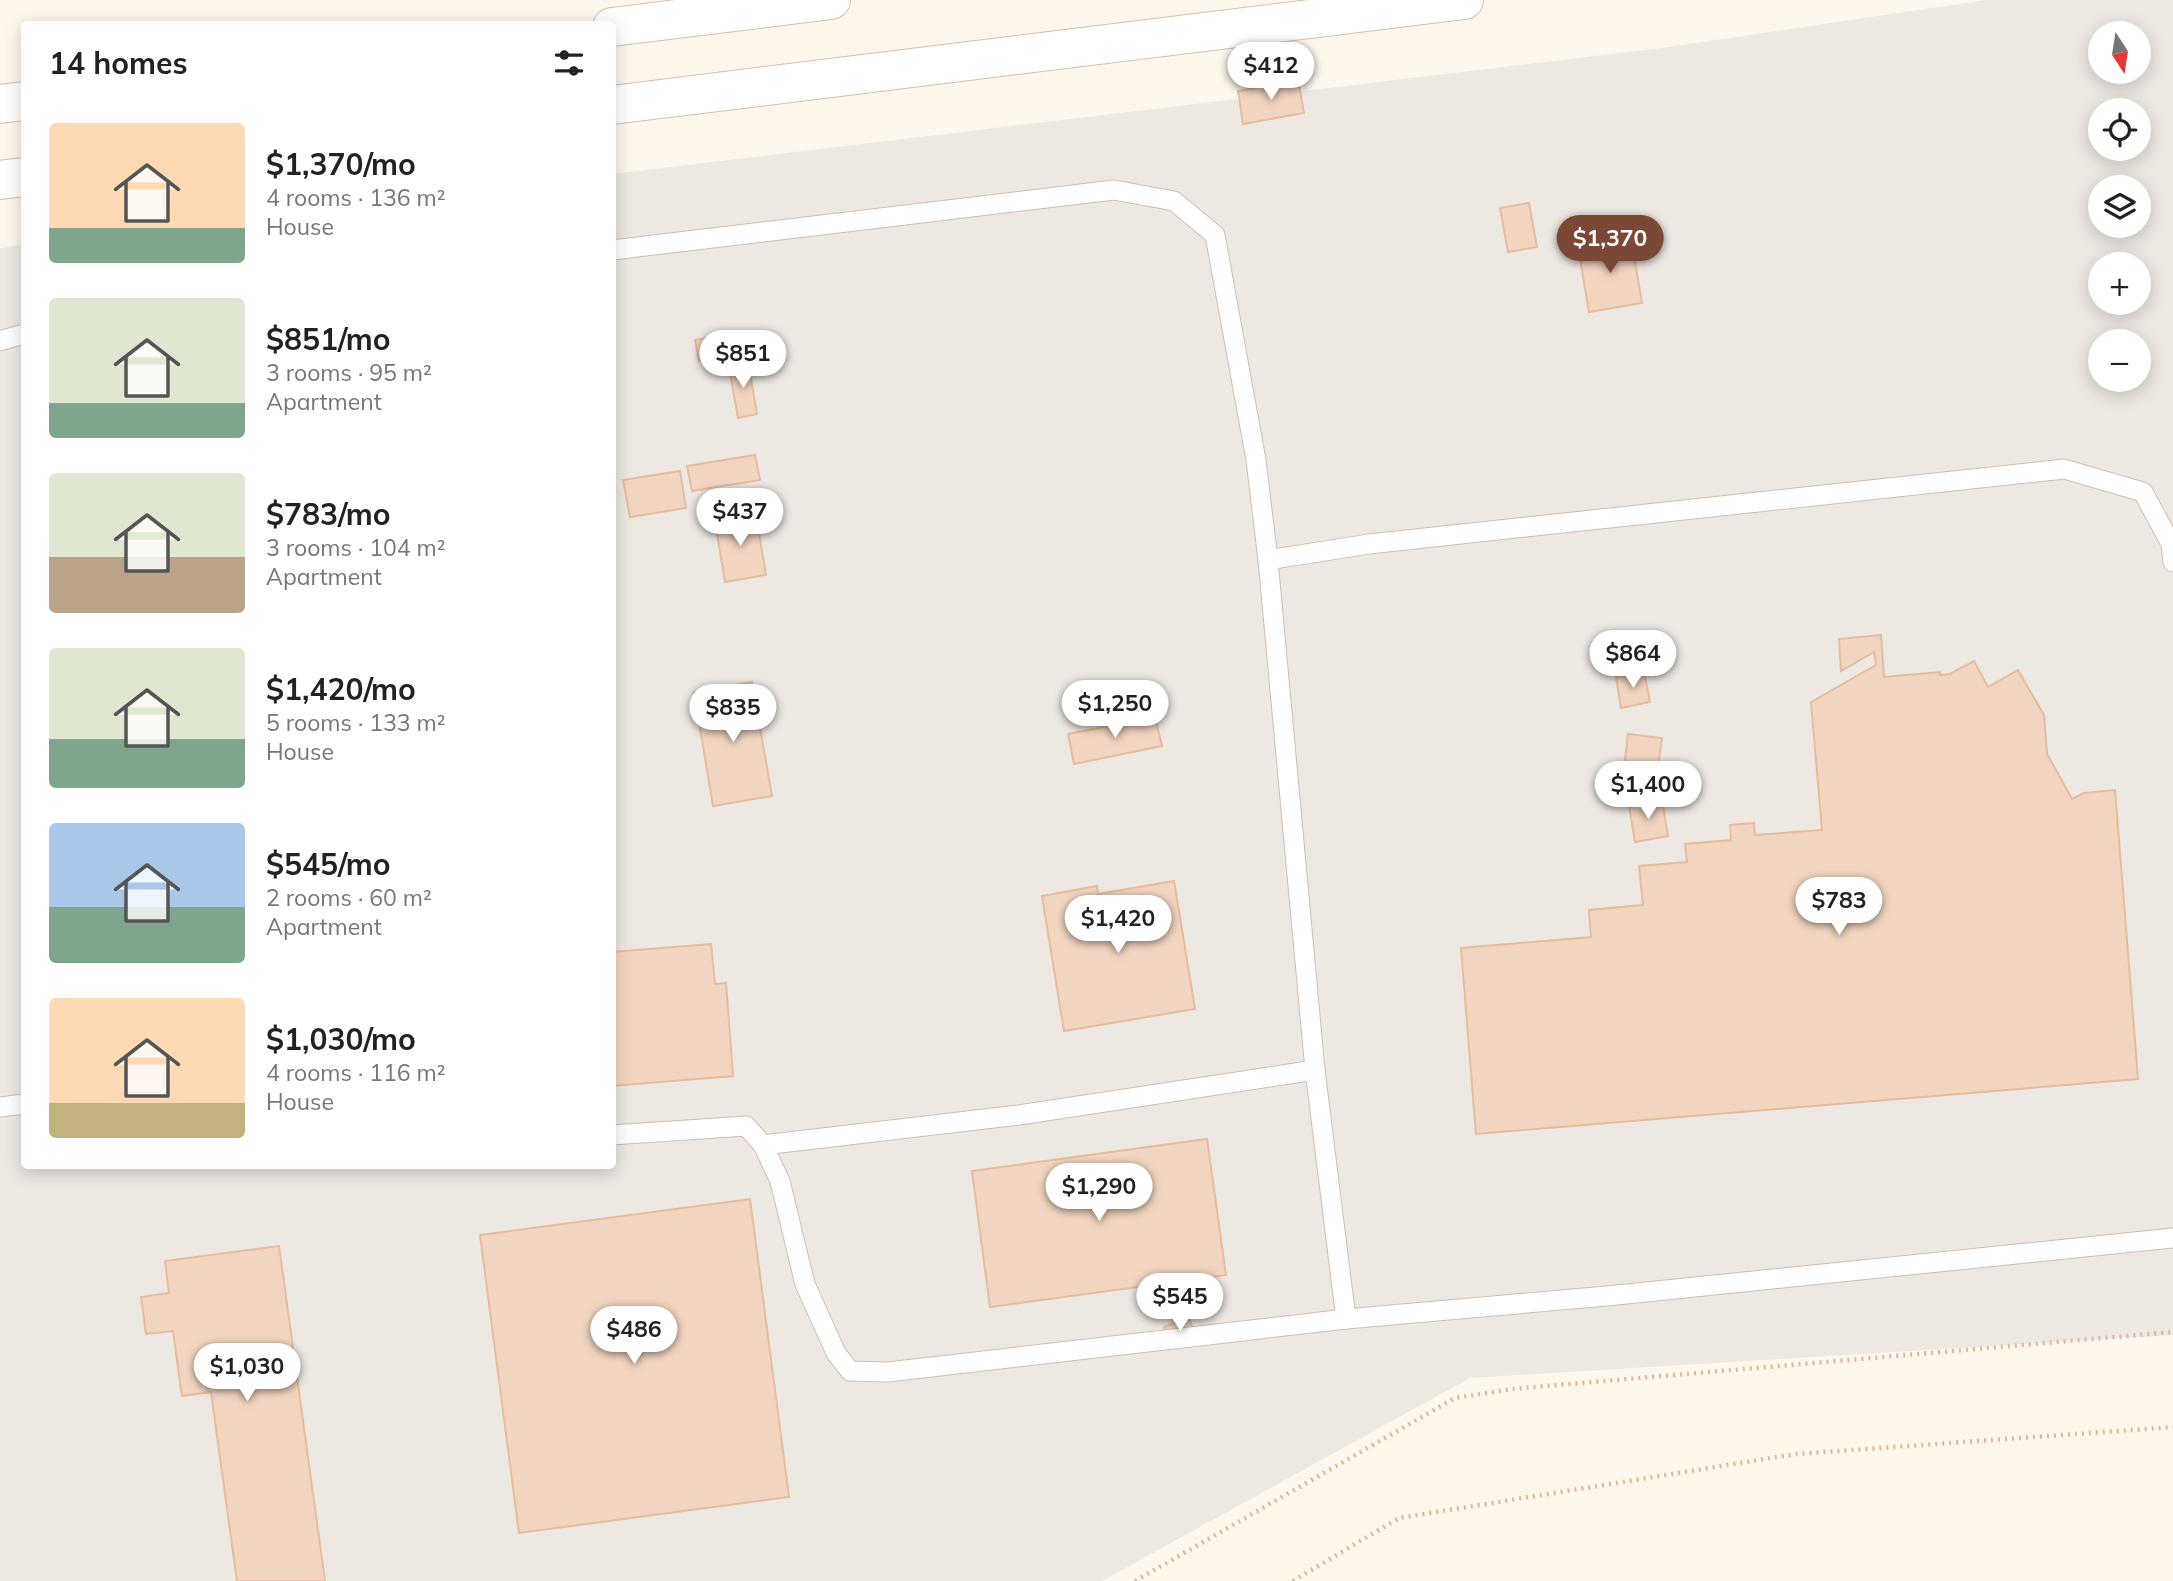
<!DOCTYPE html>
<meta charset="utf-8">
<style>
:root{--surface:#fff;--page:#f2f2f2;--text:#222;--muted:#767676;--accent:#7b4736}
body{margin:0;font-family:Mulish,sans-serif;background:var(--page);color:var(--text);height:100vh;display:flex;flex-direction:column;font-size:26px;white-space:nowrap}
*{box-sizing:border-box;margin:0}
p{font-size:23px;color:var(--muted)}
.icon{flex:none;width:38px;height:38px;fill:none;stroke:currentColor;stroke-width:2;stroke-linecap:round;stroke-linejoin:round}
.map{position:relative;flex:1;overflow:hidden}
.details{position:absolute;left:21px;top:21px;width:595px;height:1148px;display:flex;flex-direction:column;background:var(--surface);border-radius:7px;box-shadow:0 4px 18px #0003}
.details>*{flex:none}
.needle{width:46px;rotate:168deg}
.controls{position:absolute;left:2088px;top:21px;display:grid;gap:14px}
.controls a{display:grid;place-items:center;width:63px;height:63px;border-radius:50%;background:var(--surface);box-shadow:0 4px 18px #0003;font-size:35px}
.price{position:absolute;translate:-50% -60px;padding:0 16px;border-radius:24px;background:#fff;color:#222;font-size:23px;line-height:46px;filter:drop-shadow(0 2px 4px #0008)}
.price::after{content:'';position:absolute;left:50%;top:42px;width:21px;height:16px;margin-left:-10px;background:inherit;clip-path:polygon(0 0,100% 0,50% 100%)}
.price.current{background:var(--accent);color:#fff}
ul{padding:0;list-style:none}
li{display:flex;align-items:center;gap:21px;height:175px;padding:0 28px}
li span{display:grid;place-items:center;flex:none;width:196px;height:140px;border-radius:7px;color:#555}
li>.icon{margin-inline-start:auto}
span .icon{width:84px;height:84px;fill:#fffc;stroke-width:1}
li b{font-size:30px}
h2{display:flex;justify-content:space-between;align-items:center;height:84px;padding:0 28px;font-size:30px}
.map>svg:first-child{display:block}
.industrial{fill:#eee8e2;fill-rule:evenodd}
.building{fill:#f3d6c1;stroke:#e6bda1;stroke-width:2}
.lines{fill:none;stroke-linecap:round;stroke-linejoin:round}
.lane-casing{stroke:#d0beae;stroke-width:21}
.secondary-casing{stroke:#d5c0ae;stroke-width:40}
.path{stroke:#d8b9a3;stroke-width:4.5;stroke-dasharray:2 5;stroke-linecap:butt}
.lane{stroke:#fff;stroke-width:19}
.secondary{stroke:#fff;stroke-width:38}
</style>
<div class="map">
<svg width="2173" height="1581" viewBox="0 0 2173 1581">
<rect width="100%" height="100%" fill="#fdf6ea"/>
<path class="industrial" d="M1986,0H2173V1335L1470,1378L1102,1581H0V248L24,245V1166H612L613,174L1662,48ZM2100,33H2138V72H2100ZM2100,110H2138V149H2100ZM2100,187H2138V226H2100ZM2100,264H2138V303H2100ZM2100,341H2138V380H2100Z"/>
<g class="building">
<polygon points="1298,80 1304,113 1243,124 1238,91"/>
<polygon points="1529,203 1537,247 1508,252 1500,208"/>
<polygon points="1631,238 1642,303 1589,312 1578,247"/>
<polygon points="743,332 746,353 699,361 695,340"/>
<polygon points="748,363 757,414 738,418 729,367"/>
<polygon points="755,455 760,480 692,491 687,466"/>
<polygon points="680,471 686,508 630,517 623,480"/>
<polygon points="756,514 766,575 725,582 715,521"/>
<polygon points="1881,635 1884,677 1940,672 1940,675 1950,674 1974,661 1988,687 2018,670 2044,715 2047,754 2072,799 2084,793 2115,790 2138,1079 1476,1134 1461,948 1591,937 1589,910 1643,905 1639,866 1687,862 1685,844 1731,840 1730,825 1754,823 1755,835 1822,830 1811,702 1876,665 1874,652 1841,671 1839,639"/>
<polygon points="1644,671 1650,702 1621,708 1616,677"/>
<polygon points="752,682 772,796 713,806 694,692"/>
<polygon points="1155,717 1162,746 1074,764 1068,734"/>
<polygon points="1628,734 1662,738 1657,773 1624,769"/>
<polygon points="1662,800 1668,836 1635,842 1629,806"/>
<polygon points="1174,881 1195,1009 1064,1031 1042,896 1097,886 1098,894"/>
<polygon points="711,944 715,984 726,983 733,1076 612,1086 612,952"/>
<polygon points="1207,1139 1226,1275 990,1307 972,1171"/>
<polygon points="750,1199 789,1497 519,1533 480,1235"/>
<polygon points="279,1246 325,1581 237,1581 211,1392 182,1396 173,1331 146,1334 141,1297 169,1293 165,1261"/>
<polygon points="1189,1318 1197,1339 1172,1348 1164,1327"/>
</g>
<g class="lines">
<g class="lane-casing">
<g id="lane">
<polyline points="612,250 1114,190 1174,201 1215,235 1256,460 1268,560 1315,1070 1346,1319"/>
<polyline points="0,341 24,334"/>
<polyline points="1268,560 1369,544 2064,469 2143,492 2171,544 2173,562"/>
<polyline points="0,1107 24,1104"/>
<polyline points="612,1135 746,1126 763,1145 780,1181 805,1284 836,1353 850,1371 888,1372 1346,1319 1607,1296 2173,1238"/>
<polyline points="763,1145 1019,1115 1315,1070"/>
</g>
</g>
<g class="secondary-casing">
<g id="secondary">
<polyline points="612,27 831,0"/>
<polyline points="0,104 24,101"/>
<polyline points="612,105 1464,0"/>
<polyline points="0,180 24,177"/>
</g>
</g>
<g class="path">
<polyline points="1135,1581 1455,1398 1512,1389 2173,1332"/>
<polyline points="1293,1581 1399,1518 1796,1454 2173,1427"/>
</g>
<use href="#lane" class="lane"/>
<use href="#secondary" class="secondary"/>
</g>
</svg>
<div class="controls">
<a><svg class="needle" viewBox="-14 -14 28 28"><path d="M0-13l5 13h-10z" fill="#e53935"/><path d="M0 13l5-13h-10z" fill="#767676"/></svg></a>
<a><svg class="icon" aria-label="locate" viewBox="0 0 24 24"><circle cx="12" cy="12" r="6"/><path d="M12 2v4M12 18v4M2 12h4M18 12h4"/></svg></a>
<a><svg class="icon" aria-label="layers" viewBox="0 0 24 24"><path d="M12 4l9 5-9 5-9-5zM3 14l9 5 9-5"/></svg></a>
<a>+</a>
<a>−</a>
</div>
<b class="price" style="left:1271px;top:102px">$412</b>
<b class="price current" style="left:1610px;top:275px">$1,370</b>
<b class="price" style="left:743px;top:390px">$851</b>
<b class="price" style="left:740px;top:548px">$437</b>
<b class="price" style="left:1633px;top:690px">$864</b>
<b class="price" style="left:1115px;top:740px">$1,250</b>
<b class="price" style="left:733px;top:744px">$835</b>
<b class="price" style="left:1648px;top:821px">$1,400</b>
<b class="price" style="left:1839px;top:937px">$783</b>
<b class="price" style="left:1118px;top:955px">$1,420</b>
<b class="price" style="left:1099px;top:1223px">$1,290</b>
<b class="price" style="left:1180px;top:1333px">$545</b>
<b class="price" style="left:634px;top:1366px">$486</b>
<b class="price" style="left:247px;top:1403px">$1,030</b>
<section class="details">
<h2>14 homes<svg class="icon" aria-label="filters" viewBox="0 0 24 24"><path d="M4 7h16M4 17h16"/><circle cx="9" cy="7" r="2"/><circle cx="15" cy="17" r="2"/></svg></h2>
<ul>
<li><span style="background:linear-gradient(#ffd9b3 75%,#7fa58c 0)"><svg class="icon" aria-label="home" viewBox="0 0 24 24"><path d="M3 11l9-7 9 7M6 9v11h12V9"/></svg></span><div><b>$1,370/mo</b><p>4 rooms · 136 m²</p><p>House</p></div></li>
<li><span style="background:linear-gradient(#dfe7d0 75%,#7fa58c 0)"><svg class="icon" aria-label="home" viewBox="0 0 24 24"><path d="M3 11l9-7 9 7M6 9v11h12V9"/></svg></span><div><b>$851/mo</b><p>3 rooms · 95 m²</p><p>Apartment</p></div></li>
<li><span style="background:linear-gradient(#dfe7d0 60%,#b9a48a 0)"><svg class="icon" aria-label="home" viewBox="0 0 24 24"><path d="M3 11l9-7 9 7M6 9v11h12V9"/></svg></span><div><b>$783/mo</b><p>3 rooms · 104 m²</p><p>Apartment</p></div></li>
<li><span style="background:linear-gradient(#dfe7d0 65%,#7fa58c 0)"><svg class="icon" aria-label="home" viewBox="0 0 24 24"><path d="M3 11l9-7 9 7M6 9v11h12V9"/></svg></span><div><b>$1,420/mo</b><p>5 rooms · 133 m²</p><p>House</p></div></li>
<li><span style="background:linear-gradient(#a9c7e8 60%,#7fa58c 0)"><svg class="icon" aria-label="home" viewBox="0 0 24 24"><path d="M3 11l9-7 9 7M6 9v11h12V9"/></svg></span><div><b>$545/mo</b><p>2 rooms · 60 m²</p><p>Apartment</p></div></li>
<li><span style="background:linear-gradient(#ffd9b3 75%,#c2b280 0)"><svg class="icon" aria-label="home" viewBox="0 0 24 24"><path d="M3 11l9-7 9 7M6 9v11h12V9"/></svg></span><div><b>$1,030/mo</b><p>4 rooms · 116 m²</p><p>House</p></div></li>
</ul>
</section>
</div>
